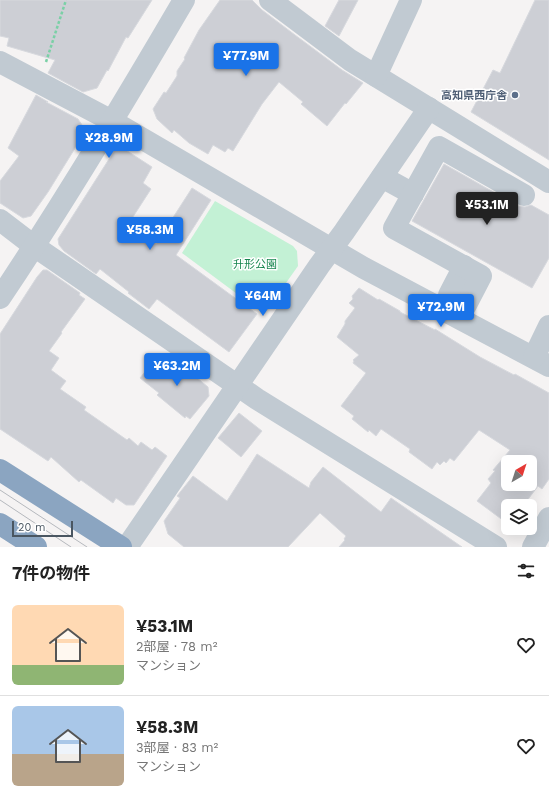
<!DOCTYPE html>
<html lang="ja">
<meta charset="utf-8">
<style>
:root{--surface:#fff;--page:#f6f6f6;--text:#222;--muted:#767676;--line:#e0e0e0;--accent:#1a73e8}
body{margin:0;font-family:"Work Sans","Noto Sans JP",sans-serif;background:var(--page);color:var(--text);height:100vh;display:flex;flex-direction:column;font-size:15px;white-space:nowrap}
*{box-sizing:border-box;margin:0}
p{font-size:13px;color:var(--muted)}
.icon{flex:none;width:22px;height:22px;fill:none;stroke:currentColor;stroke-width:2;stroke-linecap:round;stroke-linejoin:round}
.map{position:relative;height:547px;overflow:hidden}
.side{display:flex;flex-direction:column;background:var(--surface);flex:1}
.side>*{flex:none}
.needle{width:26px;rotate:39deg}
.fabs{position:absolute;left:501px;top:455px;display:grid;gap:8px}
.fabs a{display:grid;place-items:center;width:36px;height:36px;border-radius:6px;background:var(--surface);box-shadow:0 4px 16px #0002;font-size:20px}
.scale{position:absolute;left:12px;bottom:10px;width:61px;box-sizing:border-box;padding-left:4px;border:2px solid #4a5661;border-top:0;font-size:11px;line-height:14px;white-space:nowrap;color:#4a5661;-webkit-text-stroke:3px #fff;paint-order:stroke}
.price{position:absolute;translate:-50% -34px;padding:0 9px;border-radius:4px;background:var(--accent);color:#fff;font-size:13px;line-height:26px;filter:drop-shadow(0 1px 2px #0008)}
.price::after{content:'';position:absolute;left:50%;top:24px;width:12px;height:9px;margin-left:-6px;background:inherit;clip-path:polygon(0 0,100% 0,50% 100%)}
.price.on{background:#222;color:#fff}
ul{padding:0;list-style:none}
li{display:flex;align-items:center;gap:12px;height:100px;padding:0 12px}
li+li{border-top:1px solid var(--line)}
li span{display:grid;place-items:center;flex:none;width:112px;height:80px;border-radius:6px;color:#555}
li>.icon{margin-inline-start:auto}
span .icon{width:48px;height:48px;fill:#fffc;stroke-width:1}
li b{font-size:17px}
h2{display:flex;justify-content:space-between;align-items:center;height:48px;padding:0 12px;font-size:17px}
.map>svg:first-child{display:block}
.green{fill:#c3f1d5}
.building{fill:#cdcfd5;stroke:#d7d9de;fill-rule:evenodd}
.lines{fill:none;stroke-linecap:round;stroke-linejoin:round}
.path{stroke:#7ad0a6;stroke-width:2.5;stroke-dasharray:3 2;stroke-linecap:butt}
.minor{stroke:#c1cad2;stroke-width:22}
.highway{stroke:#8ba5c1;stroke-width:22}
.tram{stroke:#b5b8bd;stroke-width:1}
.service-dot{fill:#5c6f8a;stroke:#fff;stroke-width:1.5}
.labels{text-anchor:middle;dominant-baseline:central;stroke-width:3;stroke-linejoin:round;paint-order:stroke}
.service-label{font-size:11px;font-weight:bold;fill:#4e5e75;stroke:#fff;text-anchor:end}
.park-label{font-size:11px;fill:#17864f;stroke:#fff}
</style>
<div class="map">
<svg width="549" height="547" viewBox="0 0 549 547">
<rect width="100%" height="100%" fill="#f5f3f3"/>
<polygon class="green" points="215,201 293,246 297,251 298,266 264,314 182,253"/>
<g class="building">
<polygon points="0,0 152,0 128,38 126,37 108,71 107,70 97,88 83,92 48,73 55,60 7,46 9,38 0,36"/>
<polygon points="220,0 252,0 262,10 295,35 342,70 363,83 346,104 345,103 327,126 301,104 303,102 279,82 262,104 233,151 228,148 225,152 213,145 208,154 189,143 174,130 172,133 157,119 153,109 164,92 166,93 177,76 177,71 185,59 184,58 199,30"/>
<polygon points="339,0 358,0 339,36 325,26"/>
<polygon points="535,0 549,0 549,160 471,112 493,70 500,73"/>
<polygon points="36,95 48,102 46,102 78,119 82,125 83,129 77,145 48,192 31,216 23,218 0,203 0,181 19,156 8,148"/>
<polygon points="118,145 152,167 143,183 151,189 129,223 156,244 192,188 211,200 176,255 257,314 229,352 157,299 149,309 128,293 129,292 100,269 96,274 64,251 59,245 58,239"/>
<polygon points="444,164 518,206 525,207 531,205 549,215 549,258 532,288 412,221"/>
<polygon points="43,270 47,270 80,293 79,295 85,299 61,332 62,333 49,351 59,358 51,370 66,381 60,389 86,407 84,410 127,440 129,438 138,446 141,442 152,450 155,447 167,456 134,505 126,505 116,498 113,503 81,480 79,482 51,457 48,461 0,429 0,334 37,277"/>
<path d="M359,288L378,300L379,299L400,311V312L435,330V329L480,357L514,375L515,374L549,393V479L542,489L538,486L523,506H508V524L477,501L491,483L488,479L495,471L493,470L510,450L479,430L454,461L450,458L446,463L444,461L440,465L437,462L432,469L409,452L410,449L381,429L376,436L369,430L368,432L352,419L354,416L341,406L366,373L353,363L354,361L353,360L359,355L337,337L345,324V321L355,308L349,303L353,299L352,296ZM508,462H530V484H508Z"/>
<polygon points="156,358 166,366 173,358 208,387 209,396 190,419 186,416 185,418 157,395 159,393 140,378"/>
<polygon points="239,413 262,431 241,457 218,438"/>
<polygon points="257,454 309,488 311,482 323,467 381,512 391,498 462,547 339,547 345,540 344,539 346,536 320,513 288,547 184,547 168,534 164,521 180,498 177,496 193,476 227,501"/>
</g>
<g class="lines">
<polyline class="path" points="46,62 66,0"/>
<g class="minor">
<polyline points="270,0 350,60 549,182"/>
<polyline points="0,62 112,121 364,268 549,366"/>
<polyline points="376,76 411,0"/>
<polyline points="382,177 413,194"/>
<polyline points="0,220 34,246 257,399 496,547"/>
<polyline points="449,295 464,266"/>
<path d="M0,298C65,201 125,101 184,0"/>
<polyline points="466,305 481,276 394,228 439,147 524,195"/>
<polyline points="534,357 549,326"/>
<polyline points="127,547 319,266 344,232 429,108"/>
<polyline points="533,547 549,518"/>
</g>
<g class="highway">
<polyline points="0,470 121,547"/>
<polyline points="0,524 36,547"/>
</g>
<g class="tram">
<polyline points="0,490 87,547"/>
<polyline points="0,500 71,547"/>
</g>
</g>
<circle class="service-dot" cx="515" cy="95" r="4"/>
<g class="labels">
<g class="service-label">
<text x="507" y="95">高知県西庁舎</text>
</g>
<g class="park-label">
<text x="255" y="264">升形公園</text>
</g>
</g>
</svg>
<div class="fabs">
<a><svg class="needle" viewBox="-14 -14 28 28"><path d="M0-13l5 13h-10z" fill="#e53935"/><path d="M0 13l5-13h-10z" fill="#767676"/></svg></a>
<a><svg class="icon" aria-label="layers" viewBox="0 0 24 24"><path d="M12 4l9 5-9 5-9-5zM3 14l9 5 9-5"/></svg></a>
</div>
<div class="scale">20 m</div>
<b class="price" style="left:246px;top:77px">¥77.9M</b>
<b class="price" style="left:109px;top:159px">¥28.9M</b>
<b class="price on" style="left:487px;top:226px">¥53.1M</b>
<b class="price" style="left:150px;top:251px">¥58.3M</b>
<b class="price" style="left:263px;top:317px">¥64M</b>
<b class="price" style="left:441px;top:328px">¥72.9M</b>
<b class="price" style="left:177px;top:387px">¥63.2M</b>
</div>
<section class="side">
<h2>7件の物件<svg class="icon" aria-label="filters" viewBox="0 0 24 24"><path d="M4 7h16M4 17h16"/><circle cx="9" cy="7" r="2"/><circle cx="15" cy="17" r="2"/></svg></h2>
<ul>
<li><span style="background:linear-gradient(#ffd9b3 75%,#8fb573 0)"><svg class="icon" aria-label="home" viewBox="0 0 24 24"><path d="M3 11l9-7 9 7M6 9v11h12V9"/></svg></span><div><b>¥53.1M</b><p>2部屋 · 78 m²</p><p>マンション</p></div><svg class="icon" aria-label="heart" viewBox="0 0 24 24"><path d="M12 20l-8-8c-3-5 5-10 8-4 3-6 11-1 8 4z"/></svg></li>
<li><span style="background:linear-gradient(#a9c7e8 60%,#b9a48a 0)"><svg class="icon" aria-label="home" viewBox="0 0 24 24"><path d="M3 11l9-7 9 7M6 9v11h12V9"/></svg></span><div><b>¥58.3M</b><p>3部屋 · 83 m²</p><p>マンション</p></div><svg class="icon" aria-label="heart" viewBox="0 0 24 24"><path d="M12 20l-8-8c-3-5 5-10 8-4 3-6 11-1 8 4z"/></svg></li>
</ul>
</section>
